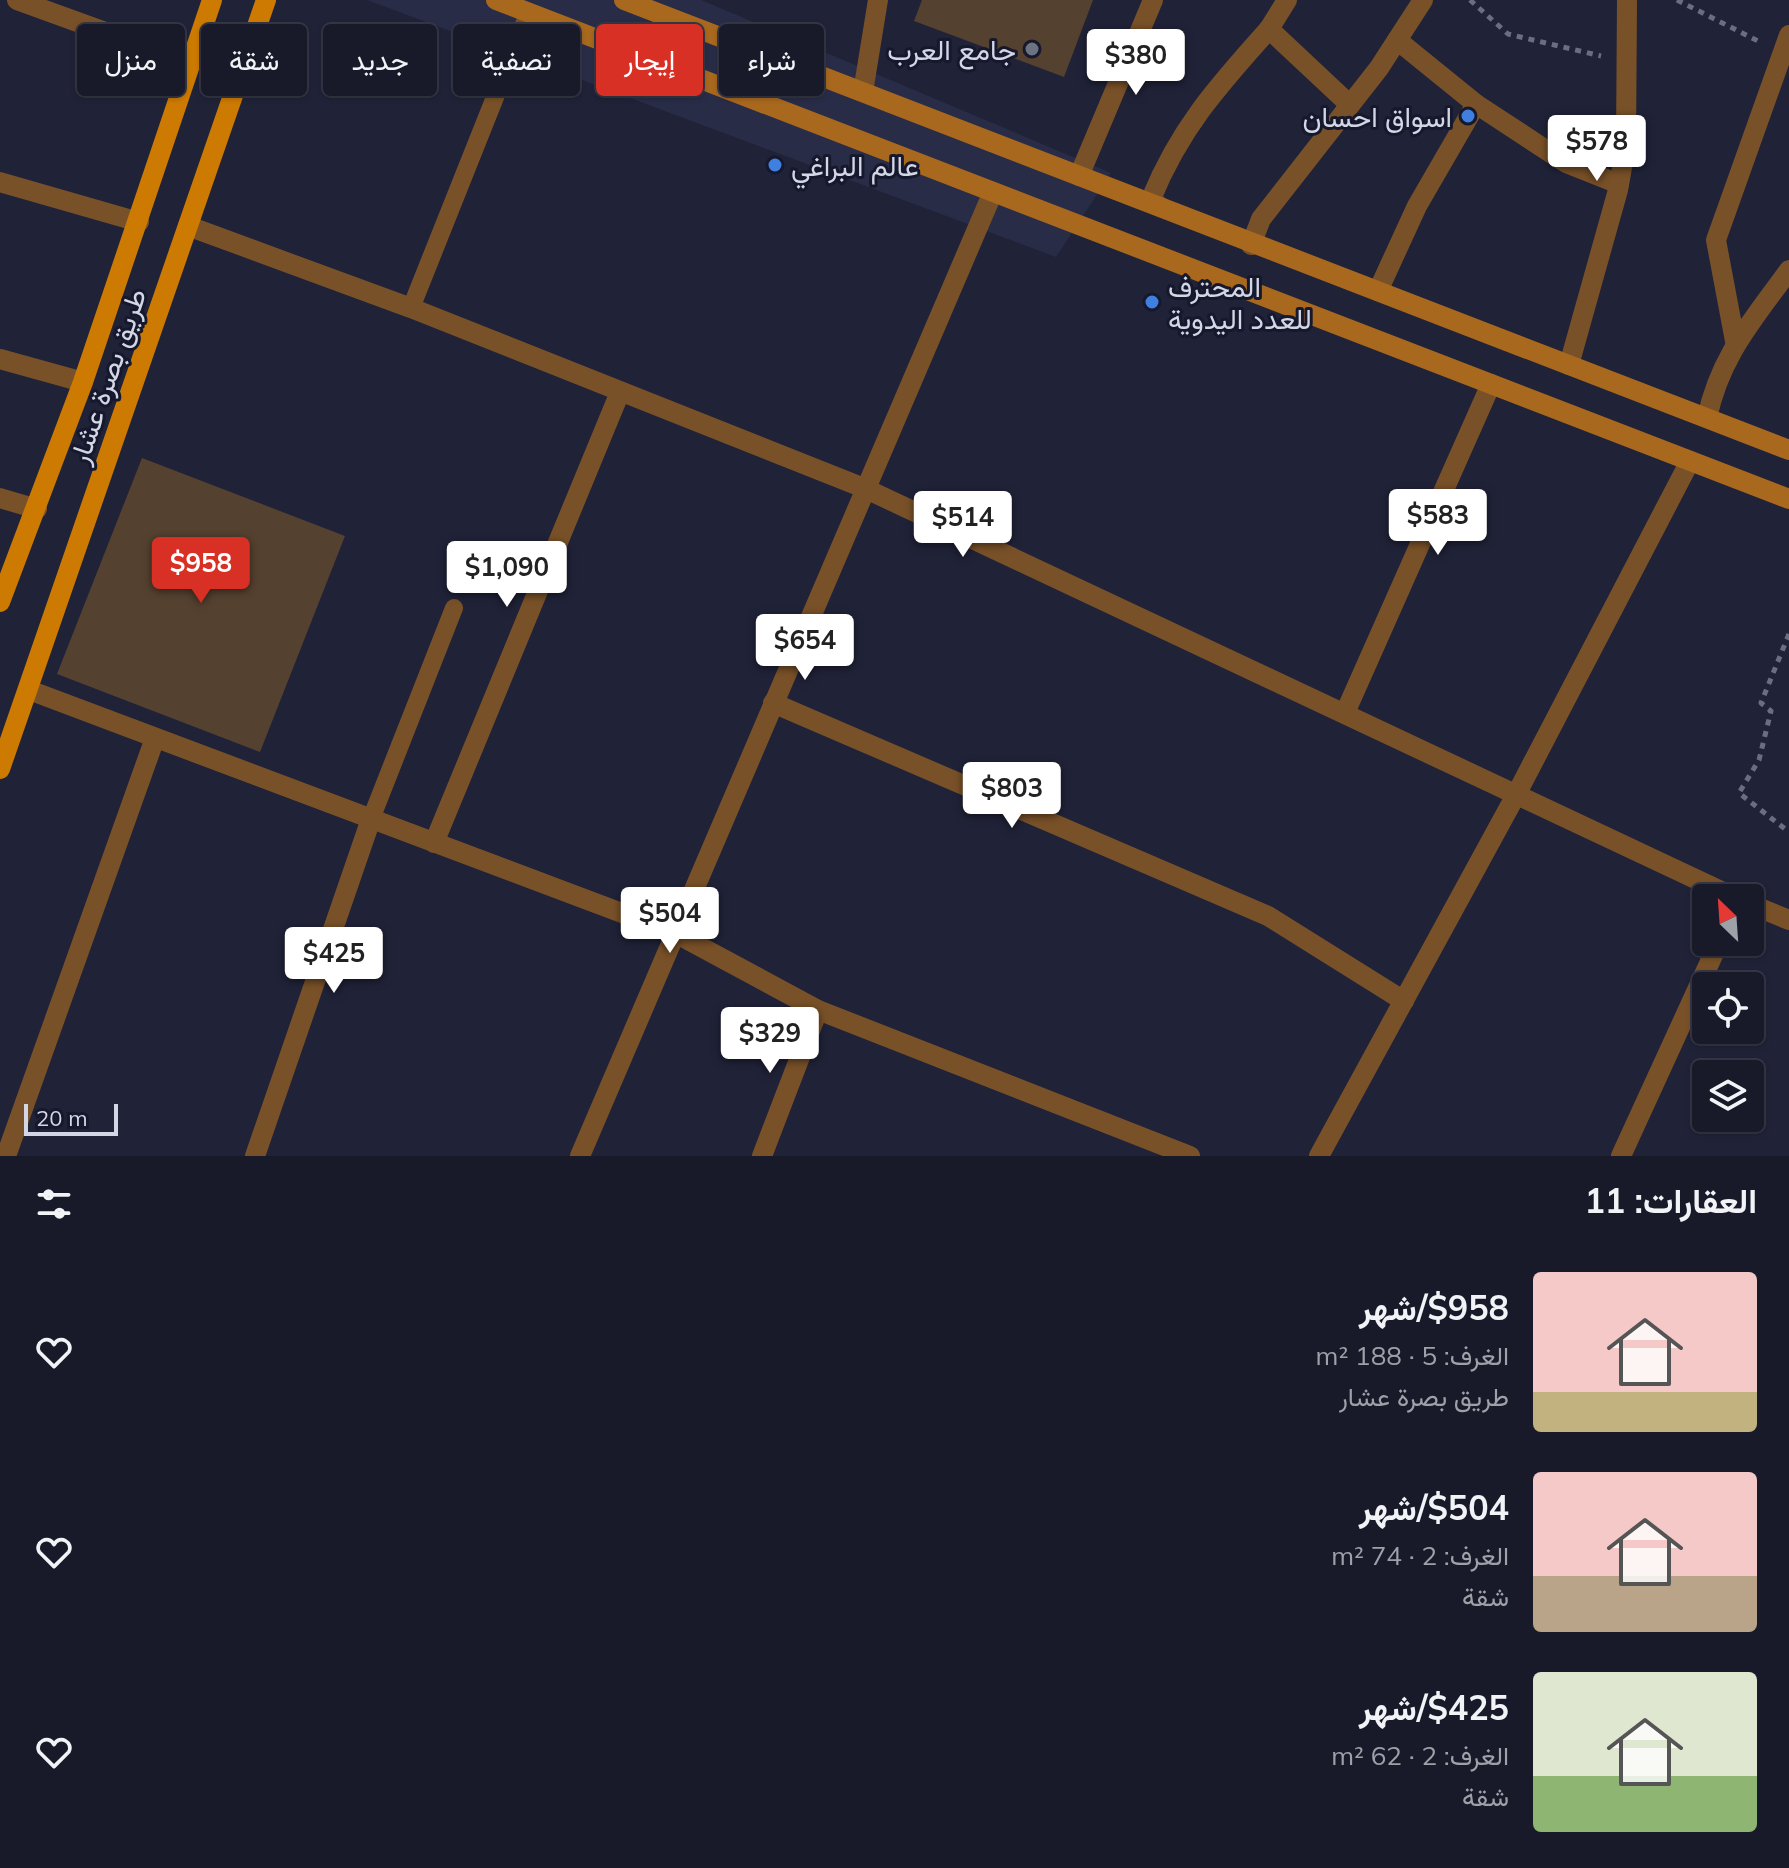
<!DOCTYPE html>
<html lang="ar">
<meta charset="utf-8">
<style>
:root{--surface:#181a2a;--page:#252736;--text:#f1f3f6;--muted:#9fa1a8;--line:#363847;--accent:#d93025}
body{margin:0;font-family:Mulish,Vazirmatn,sans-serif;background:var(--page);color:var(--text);direction:rtl;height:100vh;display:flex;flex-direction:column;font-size:30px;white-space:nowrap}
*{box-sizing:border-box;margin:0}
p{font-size:26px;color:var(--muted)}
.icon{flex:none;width:44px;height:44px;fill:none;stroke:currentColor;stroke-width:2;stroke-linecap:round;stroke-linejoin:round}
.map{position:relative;height:1156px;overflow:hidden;direction:ltr}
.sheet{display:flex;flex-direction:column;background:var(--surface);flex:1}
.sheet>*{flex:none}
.top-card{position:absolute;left:24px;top:24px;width:800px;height:72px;direction:rtl;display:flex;gap:16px}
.needle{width:52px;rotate:335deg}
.buttons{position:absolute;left:1692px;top:884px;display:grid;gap:16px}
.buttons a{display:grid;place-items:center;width:72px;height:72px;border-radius:8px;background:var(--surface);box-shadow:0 2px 6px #0004,0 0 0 2px var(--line);font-size:40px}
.scale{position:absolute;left:24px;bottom:20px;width:94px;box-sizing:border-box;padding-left:8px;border:4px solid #d3d6e5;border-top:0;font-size:22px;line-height:28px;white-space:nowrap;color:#d3d6e5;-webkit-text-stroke:6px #16182d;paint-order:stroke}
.price{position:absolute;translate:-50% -68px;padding:0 18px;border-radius:8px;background:#fff;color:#222;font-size:26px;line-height:52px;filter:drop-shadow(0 2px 4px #0008)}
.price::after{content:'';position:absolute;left:50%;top:48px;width:24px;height:18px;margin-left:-12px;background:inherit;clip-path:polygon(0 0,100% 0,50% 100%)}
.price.selected{background:var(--accent);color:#fff}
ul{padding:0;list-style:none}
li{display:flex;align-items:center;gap:24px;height:200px;padding:0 32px}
li span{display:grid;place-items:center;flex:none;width:224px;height:160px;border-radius:8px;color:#555}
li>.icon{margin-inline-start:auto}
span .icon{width:96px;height:96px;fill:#fffc;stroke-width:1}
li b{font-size:34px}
h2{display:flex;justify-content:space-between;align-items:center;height:96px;padding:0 32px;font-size:34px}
.tag{padding:0 28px;border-radius:8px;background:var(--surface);box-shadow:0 2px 6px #0004,0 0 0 2px var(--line);font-size:28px;line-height:72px}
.tag.selected{background:var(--accent);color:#fff}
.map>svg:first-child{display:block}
.built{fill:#292c47}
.building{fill:#55412f}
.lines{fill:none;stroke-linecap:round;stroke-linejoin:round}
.path{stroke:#6b6e81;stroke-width:5;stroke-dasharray:6 6;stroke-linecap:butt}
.lane{stroke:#795128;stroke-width:18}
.street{stroke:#795128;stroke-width:20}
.secondary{stroke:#a8681e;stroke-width:20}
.primary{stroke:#cc7a02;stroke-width:20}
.worship-dot{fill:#6b7280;stroke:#16182d;stroke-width:3}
.shop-dot{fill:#3f7fe0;stroke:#16182d;stroke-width:3}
.labels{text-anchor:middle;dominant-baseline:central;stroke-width:6;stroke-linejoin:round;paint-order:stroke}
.poi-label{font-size:28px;fill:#d3d6e5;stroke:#16182d;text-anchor:end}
.street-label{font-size:28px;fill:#d3d6e5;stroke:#16182d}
</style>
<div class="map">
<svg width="1789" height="1156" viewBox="0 0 1789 1156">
<rect width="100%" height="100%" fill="#202238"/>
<polygon class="built" points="367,0 701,0 1111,173 1056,257"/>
<g class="building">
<polygon points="922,0 1093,0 1064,77 914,21"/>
<polygon points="142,458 345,536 260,752 57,674"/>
</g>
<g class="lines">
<g class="path">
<polyline points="1470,0 1508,34 1601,56"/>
<polyline points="1677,0 1762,43"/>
<polyline points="1789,634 1761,703 1771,711 1759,760 1739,793 1789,832"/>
</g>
<g class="lane">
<polyline points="411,308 529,12"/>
<polyline points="371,819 454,608"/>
</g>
<g class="street">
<polyline points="17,0 188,62"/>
<polyline points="1287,0 1269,29 1350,105"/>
<polyline points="863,92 878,0"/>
<polyline points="1476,104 1566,163 1619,184"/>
<polyline points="1079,176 1153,0"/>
<polyline points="0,182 139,222"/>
<path d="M1159,206L1151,199C1180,128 1218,86 1269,29"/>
<polyline points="188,226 411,308 864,488 1736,898"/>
<polyline points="1251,245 1261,219 1379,68 1423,0"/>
<polyline points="1378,291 1417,206 1476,104 1397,40"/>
<polyline points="1735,341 1716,240 1789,35"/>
<polyline points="0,359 83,382"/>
<polyline points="1569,365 1618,190 1626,145 1627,0"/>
<path d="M1707,418C1720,356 1753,320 1789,270"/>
<polyline points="0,498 37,509"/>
<polyline points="29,690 675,933 818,1010 1190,1156"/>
<polyline points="773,703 1268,916 1404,1001"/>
<polyline points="1345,713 1491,384"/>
<polyline points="434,843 620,392"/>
<polyline points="1750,904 1789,920"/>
<polyline points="6,1156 155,738"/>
<polyline points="255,1156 371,819"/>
<polyline points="580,1156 993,192"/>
<polyline points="762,1156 818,1010"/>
<polyline points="1319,1156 1517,793 1690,461"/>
<polyline points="1621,1156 1719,942"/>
</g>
<g class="secondary">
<polyline points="496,0 1789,499"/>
<polyline points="624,0 1789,450"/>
</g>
<g class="primary">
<polyline points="0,602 83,382 212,0"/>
<polyline points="0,769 266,0"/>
</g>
</g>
<circle class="worship-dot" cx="1032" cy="49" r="8"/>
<g class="shop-dot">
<circle cx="1468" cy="116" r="8"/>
<circle cx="775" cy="165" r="8"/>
<circle cx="1152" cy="302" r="8"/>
</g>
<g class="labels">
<g class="poi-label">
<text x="1016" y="49">جامع العرب</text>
<text x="1452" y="116">اسواق احسان</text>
<text x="791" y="165" text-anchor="start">عالم البراغي</text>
<text x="1168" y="286" text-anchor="start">المحترف<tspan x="1168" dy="32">للعدد اليدوية</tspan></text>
</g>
<g class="street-label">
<text transform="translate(107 376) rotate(-71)">طريق بصرة عشار</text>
</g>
</g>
</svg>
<div class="buttons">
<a><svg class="needle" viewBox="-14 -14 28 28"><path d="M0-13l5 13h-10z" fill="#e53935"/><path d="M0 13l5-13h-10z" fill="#9fa1a8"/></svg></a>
<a><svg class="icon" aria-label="locate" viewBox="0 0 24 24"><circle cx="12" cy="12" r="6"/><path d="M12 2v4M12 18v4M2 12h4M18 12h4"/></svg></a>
<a><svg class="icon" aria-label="layers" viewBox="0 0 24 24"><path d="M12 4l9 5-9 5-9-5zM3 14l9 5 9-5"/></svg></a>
</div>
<div class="scale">20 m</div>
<b class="price" style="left:1136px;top:97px">$380</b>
<b class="price" style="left:1597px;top:183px">$578</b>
<b class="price" style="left:1438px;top:557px">$583</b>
<b class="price" style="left:963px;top:559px">$514</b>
<b class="price selected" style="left:201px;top:605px">$958</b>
<b class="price" style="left:507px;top:609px">$1,090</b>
<b class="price" style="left:805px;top:682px">$654</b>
<b class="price" style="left:1012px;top:830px">$803</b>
<b class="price" style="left:670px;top:955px">$504</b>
<b class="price" style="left:334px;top:995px">$425</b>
<b class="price" style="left:770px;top:1075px">$329</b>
<div class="top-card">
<a class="tag">شراء</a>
<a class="tag selected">إيجار</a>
<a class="tag">تصفية</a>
<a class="tag">جديد</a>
<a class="tag">شقة</a>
<a class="tag">منزل</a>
</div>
</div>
<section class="sheet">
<h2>العقارات: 11<svg class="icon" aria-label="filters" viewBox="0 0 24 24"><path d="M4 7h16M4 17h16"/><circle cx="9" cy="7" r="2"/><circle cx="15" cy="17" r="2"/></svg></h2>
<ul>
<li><span style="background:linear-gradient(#f6c9c9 75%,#c2b280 0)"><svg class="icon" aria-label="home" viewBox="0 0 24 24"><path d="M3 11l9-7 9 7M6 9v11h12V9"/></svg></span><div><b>$958/شهر</b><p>الغرف: 5 · 188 m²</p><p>طريق بصرة عشار</p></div><svg class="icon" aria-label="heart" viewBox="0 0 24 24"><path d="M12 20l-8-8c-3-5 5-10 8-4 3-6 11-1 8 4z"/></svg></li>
<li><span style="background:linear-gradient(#f6c9c9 65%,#b9a48a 0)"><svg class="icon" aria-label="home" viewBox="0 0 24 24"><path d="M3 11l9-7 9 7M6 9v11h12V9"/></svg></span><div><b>$504/شهر</b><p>الغرف: 2 · 74 m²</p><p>شقة</p></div><svg class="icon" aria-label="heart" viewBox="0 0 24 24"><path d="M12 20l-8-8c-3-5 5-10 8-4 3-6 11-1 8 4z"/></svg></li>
<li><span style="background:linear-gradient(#dfe7d0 65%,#8fb573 0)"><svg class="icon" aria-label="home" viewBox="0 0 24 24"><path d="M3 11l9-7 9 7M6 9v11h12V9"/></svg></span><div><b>$425/شهر</b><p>الغرف: 2 · 62 m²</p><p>شقة</p></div><svg class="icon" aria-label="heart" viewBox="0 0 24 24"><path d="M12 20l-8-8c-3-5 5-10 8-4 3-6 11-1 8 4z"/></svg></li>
</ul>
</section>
